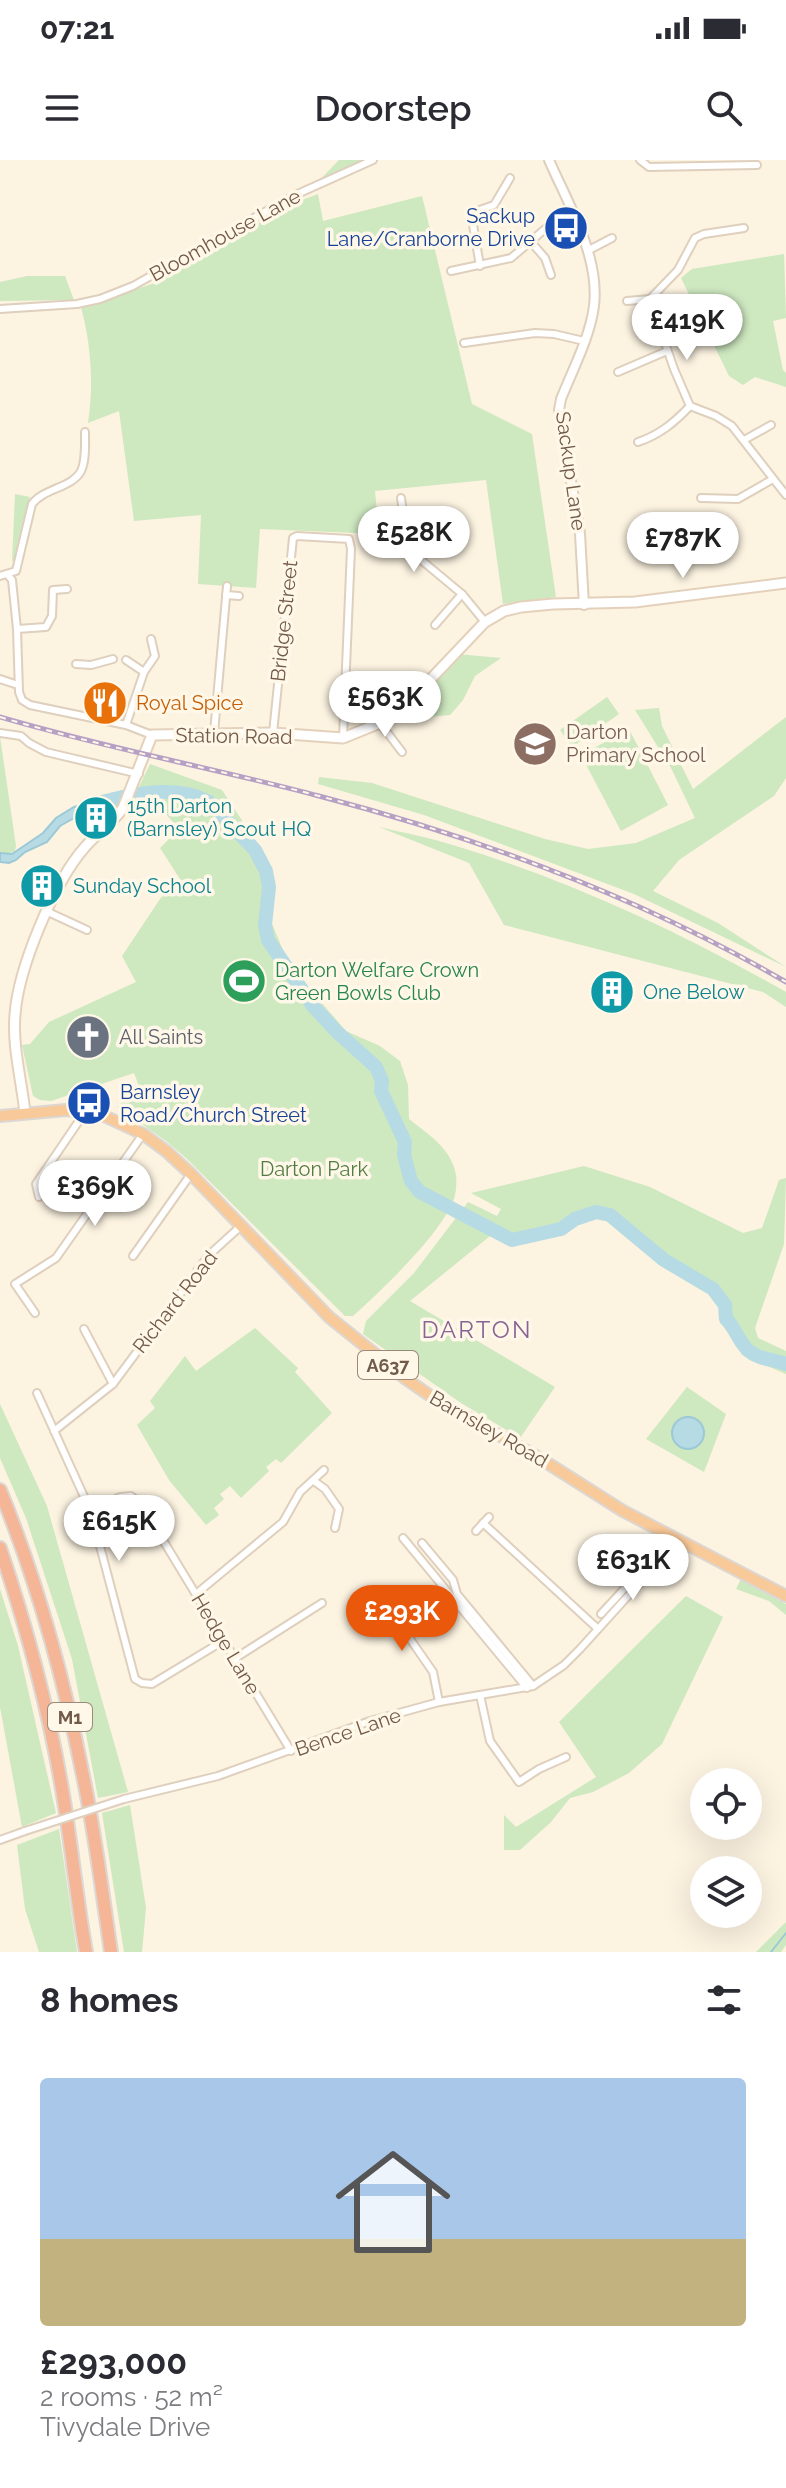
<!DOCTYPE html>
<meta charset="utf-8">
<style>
:root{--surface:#fff;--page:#f2f2f3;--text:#2b2b33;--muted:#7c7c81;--accent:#ea580c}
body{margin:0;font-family:Raleway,sans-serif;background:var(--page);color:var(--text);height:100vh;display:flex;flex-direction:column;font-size:30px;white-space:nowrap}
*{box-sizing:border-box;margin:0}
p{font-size:26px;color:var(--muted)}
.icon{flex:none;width:44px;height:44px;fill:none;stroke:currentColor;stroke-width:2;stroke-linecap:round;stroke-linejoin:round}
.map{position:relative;height:1792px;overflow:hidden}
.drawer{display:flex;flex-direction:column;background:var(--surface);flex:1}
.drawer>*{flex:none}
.tools{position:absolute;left:690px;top:1608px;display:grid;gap:16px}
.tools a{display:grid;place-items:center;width:72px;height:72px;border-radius:50%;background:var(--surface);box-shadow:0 8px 32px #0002;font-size:40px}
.price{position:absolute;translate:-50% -68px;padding:0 18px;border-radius:28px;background:#fff;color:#222;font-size:26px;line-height:52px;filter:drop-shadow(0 2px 4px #0008)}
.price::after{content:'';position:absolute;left:50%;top:48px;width:24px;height:18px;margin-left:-12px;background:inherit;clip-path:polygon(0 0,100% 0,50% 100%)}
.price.selected{background:var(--accent);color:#fff}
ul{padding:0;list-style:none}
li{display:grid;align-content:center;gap:16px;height:424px;padding:0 40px}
li span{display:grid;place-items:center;height:248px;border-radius:8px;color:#555}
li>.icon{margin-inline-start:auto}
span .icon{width:144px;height:144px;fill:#fffc;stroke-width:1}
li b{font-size:34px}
h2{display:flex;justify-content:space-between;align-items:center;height:96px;padding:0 40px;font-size:34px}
.status{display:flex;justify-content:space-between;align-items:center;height:56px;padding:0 40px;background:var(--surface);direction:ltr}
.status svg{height:22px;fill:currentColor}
header{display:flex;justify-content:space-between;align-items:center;height:104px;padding:0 40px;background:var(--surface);font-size:36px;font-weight:600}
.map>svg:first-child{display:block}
.green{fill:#cee8c0}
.water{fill:#b6dbe4;stroke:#9dc9d6;stroke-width:2}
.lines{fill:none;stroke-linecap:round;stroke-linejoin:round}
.stream{stroke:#9dc9d6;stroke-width:2}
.river{stroke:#b6dbe4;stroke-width:14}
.minor-casing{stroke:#dfcfbd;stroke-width:10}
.tertiary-casing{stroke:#dfcfbd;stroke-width:12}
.secondary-casing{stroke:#e4d1bb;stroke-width:13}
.trunk-casing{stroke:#ddd7d3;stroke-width:14}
.motorway-casing{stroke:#ddd7d3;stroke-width:16}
.minor{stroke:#fff;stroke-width:6}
.tertiary{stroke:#fff;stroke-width:8}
.secondary{stroke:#fff;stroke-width:9}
.trunk{stroke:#f8c999;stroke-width:10}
.motorway{stroke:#f5b698;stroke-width:12}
.rail-casing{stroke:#b6a1c4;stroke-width:5}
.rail{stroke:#fff7e7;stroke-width:2;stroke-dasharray:6;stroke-linecap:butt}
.minor-bridge-casing{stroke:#dfcfbd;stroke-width:10;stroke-linecap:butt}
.minor-bridge{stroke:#fff;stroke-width:6}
.labels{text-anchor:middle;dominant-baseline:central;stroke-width:7;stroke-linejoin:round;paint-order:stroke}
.shield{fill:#fff7e7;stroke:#9c8978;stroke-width:2}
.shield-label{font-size:18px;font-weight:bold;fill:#725a49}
.transit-label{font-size:20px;fill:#164399;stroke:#fff7e7;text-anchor:end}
.street-label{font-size:20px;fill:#725a49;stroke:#fff7e7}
.food-label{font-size:20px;fill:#c56008;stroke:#fff7e7;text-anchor:start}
.education-label{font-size:20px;fill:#785e54;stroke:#fff7e7;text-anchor:start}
.culture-label{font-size:20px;fill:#0d838f;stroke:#fff7e7;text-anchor:start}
.leisure-label{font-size:20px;fill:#27864d;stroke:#fff7e7;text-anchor:start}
.worship-label{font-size:20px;fill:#5b616d;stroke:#fff7e7;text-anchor:start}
.park-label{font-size:20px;fill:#517d43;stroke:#fff7e7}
.quarter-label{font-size:24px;letter-spacing:2px;fill:#886495;stroke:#fff7e7}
</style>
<div class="status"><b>07:21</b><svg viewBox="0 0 49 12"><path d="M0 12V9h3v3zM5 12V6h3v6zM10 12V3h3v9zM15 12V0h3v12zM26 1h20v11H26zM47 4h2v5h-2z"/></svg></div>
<header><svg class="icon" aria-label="menu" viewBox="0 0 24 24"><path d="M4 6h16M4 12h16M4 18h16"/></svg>Doorstep<svg class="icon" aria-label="search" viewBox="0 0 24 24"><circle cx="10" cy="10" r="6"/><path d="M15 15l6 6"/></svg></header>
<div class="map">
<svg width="786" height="1792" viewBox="0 0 786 1792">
<rect width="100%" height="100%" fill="#fcf3e1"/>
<g class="green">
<polygon points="339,0 367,0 317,23"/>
<path d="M318,34L323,61L422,36L472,244L532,274L556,437L503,444L486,320L375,331L379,374L260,369L256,428L198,424L201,355L134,361L119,251L88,263C94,225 91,184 81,147L158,122L289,45Z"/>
<polygon points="784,94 786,158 773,161 783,210 786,213 786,227 755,217 743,225 729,216 681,118 692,109"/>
<polygon points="27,116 65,116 74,140 0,141 0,122"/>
<polygon points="15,334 30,337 18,395 12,402"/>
<polygon points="457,494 501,498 475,516 463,540 450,555 427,557 411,544"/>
<polygon points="607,537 619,554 572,587 560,570"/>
<polygon points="659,548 662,566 693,629 786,557 786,618 774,636 679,700 653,731 718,763 786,807 634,734 424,655 318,624 319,617 372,623 545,679 588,689 636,683 695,658 671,608 635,550"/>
<polygon points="629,569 668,645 621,671 581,595"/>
<polygon points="0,577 16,686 15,691 6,695 0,693"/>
<path d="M150,604L222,630L266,697L271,720L270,759L285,795L307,826L346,871L380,886L400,901L408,925L409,959C428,974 452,989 456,1015C457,1022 456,1033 454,1039C441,1074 382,1130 353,1156H345L186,998L166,981L117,947L139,926L134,913L51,941L40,940L33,936L22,885L30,884L49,862L136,822L122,796L160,739L180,719L160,688L179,669L156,643L132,641Z"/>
<path d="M379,667C405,673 431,678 456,686C571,721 682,773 786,832V847L763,832L504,765L469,703Z"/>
<polygon points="584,1006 650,1027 743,1073 762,1068 779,1020 786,1018 784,1084 755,1168 758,1178 786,1191 786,1214 742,1195 724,1160 723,1146 710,1131 660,1104 607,1059 593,1057 562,1073 512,1084 490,1076 410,1141 555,1227 520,1278 461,1243 363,1174 366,1161 414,1113 468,1042 497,1056 501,1049 471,1033"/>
<polygon points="255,1168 298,1208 295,1212 332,1253 281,1303 276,1299 266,1307 269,1311 241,1338 230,1326 220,1334 224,1339 214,1348 219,1355 206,1365 169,1320 137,1265 155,1248 150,1241 185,1196 196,1211"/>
<polygon points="687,1227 726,1254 704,1312 646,1279"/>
<polygon points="0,1244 47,1346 128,1632 98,1638 72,1499 26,1358 0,1298"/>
<polygon points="741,1419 786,1444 786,1455 769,1441 736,1429"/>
<polygon points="0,1429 18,1486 56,1653 22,1667 0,1547"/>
<polygon points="686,1436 723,1457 662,1584 629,1613 593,1632 570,1638 551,1662 520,1690 504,1690 504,1655 516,1667 596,1617 559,1562"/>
<polygon points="130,1645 146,1748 142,1792 124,1792 102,1653"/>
<polygon points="59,1669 77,1792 39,1792 25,1749 17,1685"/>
<polygon points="786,1762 786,1785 781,1792 756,1792"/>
</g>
<g class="water">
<polygon points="123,631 116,645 83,653 60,666 47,682 25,692 16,700 9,703 0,702 0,693 12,694 43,673 56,658 74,647"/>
<circle cx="688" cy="1273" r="16"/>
</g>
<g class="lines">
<polyline class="stream" points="771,1792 786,1773"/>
<path class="river" d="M102,642C136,633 178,625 209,642L255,690L266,711L269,727L265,765L268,780L313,846L337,872L376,907L382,921L381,931L405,982L404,995L411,1021L420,1032L512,1080L561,1069L575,1059L596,1052L610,1055L664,1100L713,1129L725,1145L726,1159C736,1168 738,1182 749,1191C759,1200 774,1199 786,1204"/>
<g class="minor-casing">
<g id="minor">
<polyline points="640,0 649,7 757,5"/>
<polyline points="744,68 704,74 695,78 678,110 650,139 674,209 690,246 716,256 732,266 786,335"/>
<polyline points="531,82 545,98 551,115"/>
<polyline points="587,91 612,78"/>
<polyline points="480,106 471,53 494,45 510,18"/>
<polyline points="451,111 511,98 545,69 573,55"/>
<polyline points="627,141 650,139"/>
<polyline points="0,149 77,144 100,139 133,126 293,36 373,0"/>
<polyline points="464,183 535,173 554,174 584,181"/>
<polyline points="618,212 667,191"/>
<polyline points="744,280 771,265"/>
<path d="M638,282C659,275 674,263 690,246"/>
<polyline points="401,338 408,389 462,434 485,462"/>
<polyline points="701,338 738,339 773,319"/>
<polyline points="420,399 451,363"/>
<polyline points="7,414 12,420 17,469 19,532 22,540 30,545 126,565 152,575"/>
<path d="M0,416L16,411L32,344C44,328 72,328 81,311C86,301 85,284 85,272"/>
<polyline points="226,435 239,436"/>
<polyline points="435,465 462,434"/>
<polyline points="17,469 46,467 52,456 53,430 67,429"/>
<polyline points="126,500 144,512"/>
<polyline points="76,504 91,505 113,499"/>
<polyline points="0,519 18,525"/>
<polyline points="380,563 402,592"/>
<polyline points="126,565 144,512 155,496 151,479"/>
<polyline points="0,573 21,576 29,583 46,592 139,614"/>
<polyline points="214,573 227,426"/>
<polyline points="273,573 293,378 297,376 349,379 351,389 343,578"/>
<polyline points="48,752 87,770"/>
<polyline points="39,1037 36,1024 85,952"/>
<polyline points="133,1096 191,1014"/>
<polyline points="35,1153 15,1124 56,1098 143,974"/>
<polyline points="84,1169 113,1224"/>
<polyline points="37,1233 91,1352 135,1519 142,1523 152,1524 223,1481"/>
<polyline points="54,1271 113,1224 209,1095 242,1065"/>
<polyline points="314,1321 325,1329 339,1349 335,1368"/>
<polyline points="91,1352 120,1337 131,1336 141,1344 291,1591"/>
<polyline points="483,1363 598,1469"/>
<polyline points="476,1371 489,1357"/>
<polyline points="403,1378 527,1528"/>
<polyline points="422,1383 453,1420 457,1434 533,1526"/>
<polyline points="196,1434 283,1362 300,1332 324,1310"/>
<polyline points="381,1437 433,1512 439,1542"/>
<polyline points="601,1454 650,1401 656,1405"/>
<polyline points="234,1499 322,1443"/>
<polyline points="480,1535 490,1581 519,1622 539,1609 566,1597"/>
<polyline points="124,1639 218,1616 370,1561 439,1542 533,1526 564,1505 580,1489 656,1405 674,1377"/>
<polyline points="0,1680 25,1671"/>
</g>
</g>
<g class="tertiary-casing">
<path id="tertiary" d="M549,0C568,44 600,96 594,146C590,177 573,209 561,239L559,250L580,374L584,445"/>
</g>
<g class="secondary-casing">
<path id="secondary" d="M25,953C22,923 12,885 15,855C18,809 54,722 85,687C97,673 113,663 123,648L152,575L273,573L343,578L380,563L428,522L485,462L504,451L521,447L553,444L635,442L786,423"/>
</g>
<g class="trunk-casing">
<polyline id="trunk" points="0,956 66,950 85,952 100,954 143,974 166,991 191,1014 329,1157 406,1219 432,1237 541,1299 623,1351 786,1436"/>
</g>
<g class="motorway-casing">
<g id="motorway">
<path d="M0,1330C37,1421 63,1515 82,1611C95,1671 102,1732 111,1792"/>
<path d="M0,1388C26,1465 47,1543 61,1623C71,1679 76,1736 86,1792"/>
</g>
</g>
<use href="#minor" class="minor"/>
<use href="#tertiary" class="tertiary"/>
<use href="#secondary" class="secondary"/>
<use href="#trunk" class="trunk"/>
<use href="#motorway" class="motorway"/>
<g class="rail-casing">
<path id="rail" d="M0,557C105,588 213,608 319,636C480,678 642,738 786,822"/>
</g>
<use href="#rail" class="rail"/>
<g class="minor-bridge-casing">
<polyline id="minor-bridge" points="25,1671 124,1639"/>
</g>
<use href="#minor-bridge" class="minor-bridge"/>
</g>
<defs>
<g id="bus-disc" transform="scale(2.3)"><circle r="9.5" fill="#1a4fb4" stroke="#fff7e7"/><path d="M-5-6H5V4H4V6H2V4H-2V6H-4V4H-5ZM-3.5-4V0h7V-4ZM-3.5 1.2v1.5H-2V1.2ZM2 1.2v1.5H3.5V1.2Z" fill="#fff"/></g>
<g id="restaurant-disc" transform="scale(2.3)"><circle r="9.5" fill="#e8710a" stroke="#fff7e7"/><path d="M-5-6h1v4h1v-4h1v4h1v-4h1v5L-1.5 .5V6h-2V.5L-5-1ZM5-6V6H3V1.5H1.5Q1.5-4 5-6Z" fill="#fff"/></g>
<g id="school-disc" transform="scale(2.3)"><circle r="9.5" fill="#8d6e63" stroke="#fff7e7"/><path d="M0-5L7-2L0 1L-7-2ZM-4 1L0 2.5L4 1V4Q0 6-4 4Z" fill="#fff"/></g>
<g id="building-disc" transform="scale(2.3)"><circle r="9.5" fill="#0f9aa8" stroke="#fff7e7"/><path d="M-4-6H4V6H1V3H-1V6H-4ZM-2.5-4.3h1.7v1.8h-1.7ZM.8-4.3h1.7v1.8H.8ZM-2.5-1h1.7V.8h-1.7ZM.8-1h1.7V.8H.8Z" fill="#fff"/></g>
<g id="stadium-disc" transform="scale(2.3)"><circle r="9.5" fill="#2e9e5b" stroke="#fff7e7"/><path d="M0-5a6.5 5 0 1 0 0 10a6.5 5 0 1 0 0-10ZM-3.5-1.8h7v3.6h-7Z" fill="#fff"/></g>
<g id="church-disc" transform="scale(2.3)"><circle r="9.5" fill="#6b7280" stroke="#fff7e7"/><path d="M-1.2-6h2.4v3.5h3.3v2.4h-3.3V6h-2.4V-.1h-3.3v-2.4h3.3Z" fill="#fff"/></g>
</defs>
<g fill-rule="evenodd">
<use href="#bus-disc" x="566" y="68"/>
<use href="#restaurant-disc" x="105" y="543"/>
<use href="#school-disc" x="535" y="584"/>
<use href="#building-disc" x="96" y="658"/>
<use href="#building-disc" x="42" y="726"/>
<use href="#stadium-disc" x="244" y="821"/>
<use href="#building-disc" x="612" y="832"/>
<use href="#church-disc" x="88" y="877"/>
<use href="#bus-disc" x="89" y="943"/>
</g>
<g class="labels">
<g class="shield">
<rect x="358" y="1191" width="60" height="28" rx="6"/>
<rect x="48" y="1543" width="44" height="28" rx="6"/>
</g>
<g class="shield-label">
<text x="388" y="1205">A637</text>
<text x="70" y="1557">M1</text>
</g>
<g class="transit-label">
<text x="535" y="56">Sackup<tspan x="535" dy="23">Lane/Cranborne Drive</tspan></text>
<text x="120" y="932" text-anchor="start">Barnsley<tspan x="120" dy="23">Road/Church Street</tspan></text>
</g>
<g class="street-label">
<text transform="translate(225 75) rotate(-29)">Bloomhouse Lane</text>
<text transform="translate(571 311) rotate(82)">Sackup Lane</text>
<text transform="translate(284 461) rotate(-84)">Bridge Street</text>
<text transform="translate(234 576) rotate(1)">Station Road</text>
<text transform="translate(175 1142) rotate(-52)">Richard Road</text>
<text transform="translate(489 1269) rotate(30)">Barnsley Road</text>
<text transform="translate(226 1484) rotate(59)">Hedge Lane</text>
<text transform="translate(348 1572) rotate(-19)">Bence Lane</text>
</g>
<g class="food-label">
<text x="136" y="543">Royal Spice</text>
</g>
<g class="education-label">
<text x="566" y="572">Darton<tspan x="566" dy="23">Primary School</tspan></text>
</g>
<g class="culture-label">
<text x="127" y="646">15th Darton<tspan x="127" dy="23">(Barnsley) Scout HQ</tspan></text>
<text x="73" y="726">Sunday School</text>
<text x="643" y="832">One Below</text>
</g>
<g class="leisure-label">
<text x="275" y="810">Darton Welfare Crown<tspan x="275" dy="23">Green Bowls Club</tspan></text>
</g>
<g class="worship-label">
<text x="119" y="877">All Saints</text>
</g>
<g class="park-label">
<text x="314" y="1009">Darton Park</text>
</g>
<g class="quarter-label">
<text x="477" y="1169">DARTON</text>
</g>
</g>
</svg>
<div class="tools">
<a><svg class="icon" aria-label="locate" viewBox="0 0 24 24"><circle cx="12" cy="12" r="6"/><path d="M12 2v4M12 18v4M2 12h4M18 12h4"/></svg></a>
<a><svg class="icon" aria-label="layers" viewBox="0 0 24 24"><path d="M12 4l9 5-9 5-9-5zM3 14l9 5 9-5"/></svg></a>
</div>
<b class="price" style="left:687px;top:202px">£419K</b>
<b class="price" style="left:414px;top:414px">£528K</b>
<b class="price" style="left:683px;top:420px">£787K</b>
<b class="price" style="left:385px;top:579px">£563K</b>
<b class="price" style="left:95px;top:1068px">£369K</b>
<b class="price" style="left:119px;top:1403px">£615K</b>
<b class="price" style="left:633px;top:1442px">£631K</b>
<b class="price selected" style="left:402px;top:1493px">£293K</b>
</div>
<section class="drawer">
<h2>8 homes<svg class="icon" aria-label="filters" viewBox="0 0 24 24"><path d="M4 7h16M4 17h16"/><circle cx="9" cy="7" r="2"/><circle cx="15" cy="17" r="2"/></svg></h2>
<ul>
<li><span style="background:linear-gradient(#a9c7e8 65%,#c2b280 0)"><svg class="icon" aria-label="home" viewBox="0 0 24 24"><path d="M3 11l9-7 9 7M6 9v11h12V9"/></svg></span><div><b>£293,000</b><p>2 rooms · 52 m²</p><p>Tivydale Drive</p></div></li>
</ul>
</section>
